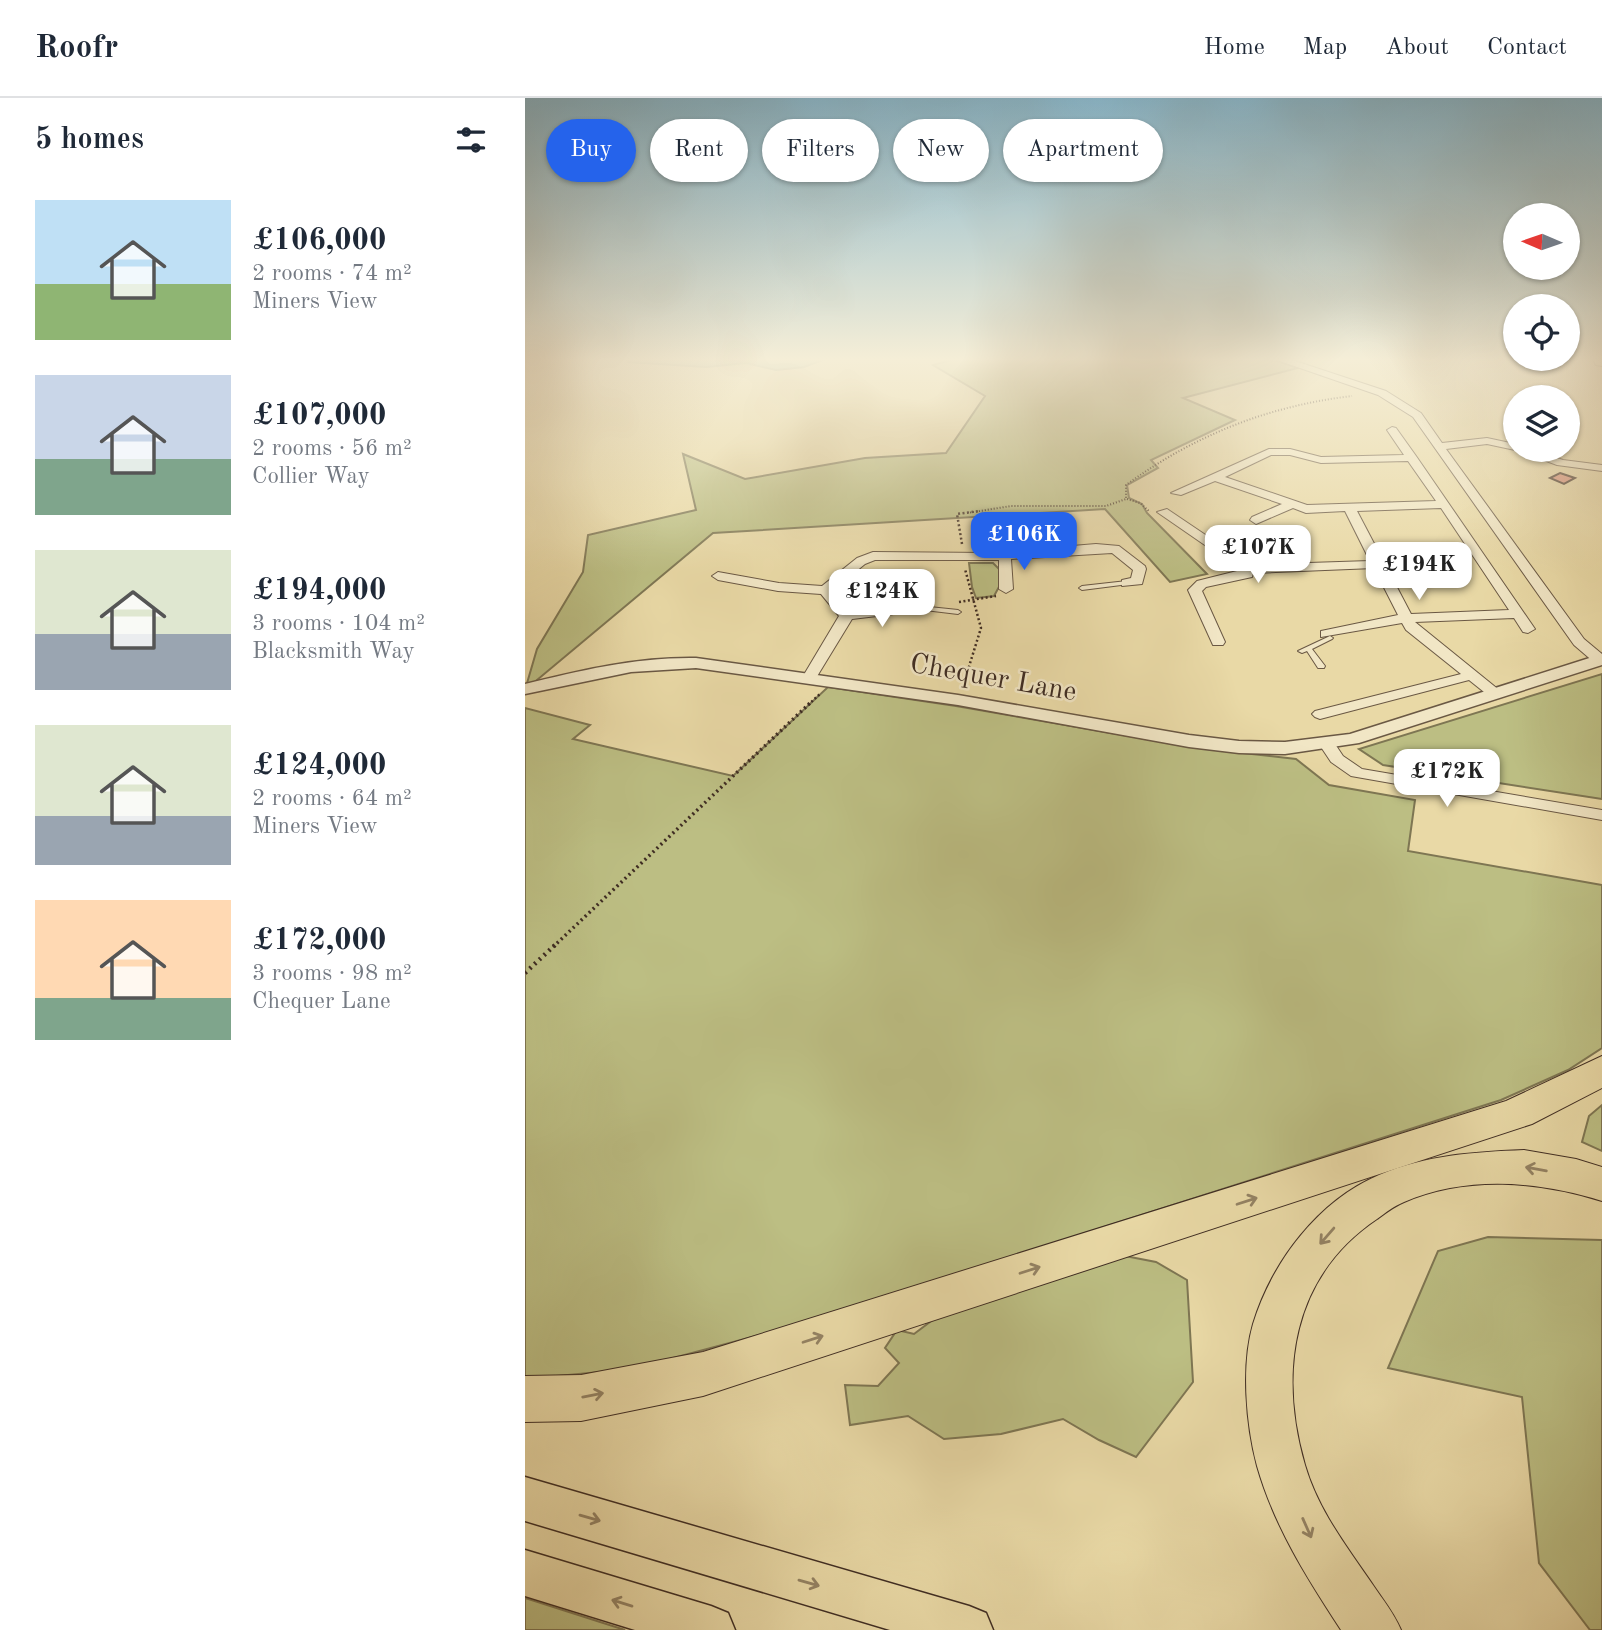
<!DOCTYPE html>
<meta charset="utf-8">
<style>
:root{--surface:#fff;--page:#f2f2f3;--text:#1f2937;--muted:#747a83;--line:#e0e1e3;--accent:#2563eb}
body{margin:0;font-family:"Old Standard TT",serif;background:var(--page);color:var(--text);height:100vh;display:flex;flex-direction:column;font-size:26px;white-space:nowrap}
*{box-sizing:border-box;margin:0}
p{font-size:23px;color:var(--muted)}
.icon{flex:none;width:38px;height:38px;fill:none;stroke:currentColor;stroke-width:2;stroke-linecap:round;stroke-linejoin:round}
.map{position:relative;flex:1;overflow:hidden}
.sheet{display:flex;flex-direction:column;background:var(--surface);width:525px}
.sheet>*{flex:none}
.hud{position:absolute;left:21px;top:21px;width:665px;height:63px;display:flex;gap:14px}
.needle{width:46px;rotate:272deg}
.buttons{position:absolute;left:978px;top:105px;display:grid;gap:14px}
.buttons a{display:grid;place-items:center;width:77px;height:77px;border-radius:50%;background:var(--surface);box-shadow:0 2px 5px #0004;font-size:35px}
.price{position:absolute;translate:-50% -60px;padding:0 16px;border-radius:14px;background:#fff;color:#222;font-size:23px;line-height:46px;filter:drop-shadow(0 2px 4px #0008)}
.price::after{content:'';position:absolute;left:50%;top:42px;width:21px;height:16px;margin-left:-10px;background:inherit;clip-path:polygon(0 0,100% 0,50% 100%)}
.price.active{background:var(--accent);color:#fff}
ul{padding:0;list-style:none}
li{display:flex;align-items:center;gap:21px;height:175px;padding:0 35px}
li span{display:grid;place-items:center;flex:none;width:196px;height:140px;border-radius:0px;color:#555}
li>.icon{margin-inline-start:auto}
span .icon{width:84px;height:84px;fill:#fffc;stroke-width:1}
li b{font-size:30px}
h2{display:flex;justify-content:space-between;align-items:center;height:84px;padding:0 35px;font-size:30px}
.chip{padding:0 24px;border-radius:32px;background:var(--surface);box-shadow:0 2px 5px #0004;font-size:24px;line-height:63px}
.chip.active{background:var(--accent);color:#fff}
header{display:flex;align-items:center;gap:42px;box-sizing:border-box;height:98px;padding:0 35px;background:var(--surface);border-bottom:2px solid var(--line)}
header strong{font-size:33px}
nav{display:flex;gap:38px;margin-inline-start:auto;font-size:24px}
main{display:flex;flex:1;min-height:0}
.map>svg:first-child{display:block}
.green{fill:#bcbe83;stroke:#7e7653;stroke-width:2}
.water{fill:#98bba3;stroke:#748270;stroke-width:2}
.building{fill:#dc927c;stroke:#3f2d23;stroke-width:2}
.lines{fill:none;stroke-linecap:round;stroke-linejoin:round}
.service-casing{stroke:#6a5844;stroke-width:2}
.minor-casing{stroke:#6a5844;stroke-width:2}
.tertiary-casing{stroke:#6a5844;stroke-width:3}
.primary-casing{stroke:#3f2d23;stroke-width:3}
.motorway-casing{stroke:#3f2d23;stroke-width:2}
.path-far3{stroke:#3f2d23;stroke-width:2;stroke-dasharray:1 2;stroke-linecap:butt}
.path-far2{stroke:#3f2d23;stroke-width:2.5;stroke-dasharray:2 2.5;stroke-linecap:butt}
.path-far1{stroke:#3f2d23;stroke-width:3.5;stroke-dasharray:2 3.5;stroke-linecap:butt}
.path{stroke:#3f2d23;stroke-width:4.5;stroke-dasharray:2 4.5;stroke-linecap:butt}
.service{fill:#f1e6c5;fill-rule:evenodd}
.minor{fill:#f1e6c5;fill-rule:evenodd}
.tertiary{fill:#f1e6c5;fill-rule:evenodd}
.primary{fill:#e9d9a6;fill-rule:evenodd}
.motorway{fill:#e9d9a6;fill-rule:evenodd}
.oneway{stroke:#948364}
.labels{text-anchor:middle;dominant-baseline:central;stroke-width:5;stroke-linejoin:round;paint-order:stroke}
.street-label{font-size:28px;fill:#3f2d23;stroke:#f1e6c5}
</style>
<header>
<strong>Roofr</strong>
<nav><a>Home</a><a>Map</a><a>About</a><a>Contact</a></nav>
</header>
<main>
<section class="sheet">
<h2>5 homes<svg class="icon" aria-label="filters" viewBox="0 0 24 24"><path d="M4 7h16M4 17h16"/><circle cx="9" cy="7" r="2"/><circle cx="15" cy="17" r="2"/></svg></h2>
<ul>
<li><span style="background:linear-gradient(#bfe0f5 60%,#8fb573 0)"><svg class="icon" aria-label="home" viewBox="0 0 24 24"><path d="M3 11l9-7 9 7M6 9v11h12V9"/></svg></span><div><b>£106,000</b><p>2 rooms · 74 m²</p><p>Miners View</p></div></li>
<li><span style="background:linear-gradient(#c9d6e8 60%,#7fa58c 0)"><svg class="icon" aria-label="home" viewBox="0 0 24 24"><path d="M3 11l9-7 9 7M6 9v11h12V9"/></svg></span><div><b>£107,000</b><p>2 rooms · 56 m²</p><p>Collier Way</p></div></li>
<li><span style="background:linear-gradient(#dfe7d0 60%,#9aa5b1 0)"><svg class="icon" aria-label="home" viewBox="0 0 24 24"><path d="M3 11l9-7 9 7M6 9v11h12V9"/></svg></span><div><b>£194,000</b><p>3 rooms · 104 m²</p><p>Blacksmith Way</p></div></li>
<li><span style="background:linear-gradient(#dfe7d0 65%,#9aa5b1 0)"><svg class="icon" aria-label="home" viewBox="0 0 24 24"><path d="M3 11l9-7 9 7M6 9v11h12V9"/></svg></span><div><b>£124,000</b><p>2 rooms · 64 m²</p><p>Miners View</p></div></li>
<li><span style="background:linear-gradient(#ffd9b3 70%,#7fa58c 0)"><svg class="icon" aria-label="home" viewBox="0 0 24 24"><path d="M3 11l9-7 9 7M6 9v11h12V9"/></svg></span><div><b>£172,000</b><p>3 rooms · 98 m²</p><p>Chequer Lane</p></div></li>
</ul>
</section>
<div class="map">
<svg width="1077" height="1532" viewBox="0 0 1077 1532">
<rect width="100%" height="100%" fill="#e9d9a6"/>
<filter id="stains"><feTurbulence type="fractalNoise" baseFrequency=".00286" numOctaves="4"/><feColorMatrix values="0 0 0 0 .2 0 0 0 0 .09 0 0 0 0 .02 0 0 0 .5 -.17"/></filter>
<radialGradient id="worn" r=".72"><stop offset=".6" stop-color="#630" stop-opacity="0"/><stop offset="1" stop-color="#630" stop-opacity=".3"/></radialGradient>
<g class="green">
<polygon points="433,260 743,260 773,270 658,300 710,322 626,362 633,370 602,387 604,400 617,406 622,415 682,476 645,484 580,411 188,435 0,592 12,551 58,474 63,437 171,412 158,356 220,381 340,360 421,355 460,298 408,267"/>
<polygon points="444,465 468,465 476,473 475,487 469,498 451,500 447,489"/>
<polygon points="1077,576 1077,701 858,667 834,651"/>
<polygon points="303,589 431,608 673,650 771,661 804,687 890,702 883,753 1077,787 1077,950 1043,972 976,1002 279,1225 107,1271 0,1281 0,610 65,627 48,641 208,678"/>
<polygon points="1077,1007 1077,1053 1057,1044 1064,1018"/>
<polygon points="963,1139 1077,1142 1077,1532 1065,1532 1014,1465 997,1299 863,1270 913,1153"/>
<polygon points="595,1157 631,1164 662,1182 668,1284 611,1359 574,1342 538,1321 476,1336 419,1341 383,1318 325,1327 320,1287 353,1288 374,1265 360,1250 372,1232 389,1236 409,1221"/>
<polygon points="0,1500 100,1532 0,1532"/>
</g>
<polygon class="water" points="102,261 104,260 300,261 279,269 251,272 221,265 181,269 103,264"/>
<polygon class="building" points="1035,375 1050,380 1039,386 1025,380"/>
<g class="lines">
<g class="service-casing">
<g id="service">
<polygon points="602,483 605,485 604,486 557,492 554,490 557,488"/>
<polygon points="385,507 433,512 436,514 433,516 383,510 383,508"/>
<polygon points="805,538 808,540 807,541 787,551 800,568 799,570 793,570 782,553 777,555 773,553"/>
</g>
</g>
<g class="minor-casing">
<g id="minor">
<polygon points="746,260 761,260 861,293 896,315 917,345 962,340 990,346 990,352 1007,352 1038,362 1077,367 1077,373 1032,367 992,352 990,352 962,346 921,351 1059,541 1077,556 1077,566 1070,565 1049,547 888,319 853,297"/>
<path d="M867,329L871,330L891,358L1010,531L1003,535L998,534L989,520L890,524L974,592L976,595L974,598H964L944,582L795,621L790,619L787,616L790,613L936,576L881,532L877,525L796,539V533L873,517L849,470L728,475L727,479L681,489L677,493L700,544L698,547H688L663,492L672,483L716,472L632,414L642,411L725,467L845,463L820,413L781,415L768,410L731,426L725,422L727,419L757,406L690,383L656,397L646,395L744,351H765L796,359L879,357L862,332ZM746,357H765L796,365L883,363L911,403L782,407L700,379ZM916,410L984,512L886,516L832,413Z"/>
<polygon points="571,446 594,448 620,468 621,471 617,486 597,488 597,482 606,480 608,472 587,455 486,461 488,491 481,495 474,491 474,462 350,462 340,466 307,493 324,513 385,505 392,509 377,515 327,521 291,580 284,584 277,580 314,518 296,496 253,493 193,482 187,478 193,474 254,485 297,488 332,460 348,454 463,455"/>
<polygon points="802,641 808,643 818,658 837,671 1077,712 1077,722 826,678 806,664 794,646"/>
</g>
</g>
<g class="tertiary-casing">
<path id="tertiary" d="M1077,556V567L834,645L760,656L714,655L664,649L433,607L171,570L106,574L0,596V586C57,572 112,559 171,560L433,597L664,637L714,643L760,644L825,636Z"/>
</g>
<g class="primary-casing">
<g id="primary">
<polygon points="0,1379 444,1508 461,1515 468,1532 365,1532 0,1423"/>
<polygon points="0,1452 186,1508 203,1515 210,1532 110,1532 0,1498"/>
</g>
</g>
<g class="motorway-casing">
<g id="motorway">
<polygon points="1067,260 1077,260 1077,268 1071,267"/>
<polygon points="1077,958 1077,990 1007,1026 178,1298 56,1323 0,1324 0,1278 56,1277 178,1254 981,1003"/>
<path d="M999,1052L1051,1061L1077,1069V1103C1013,1083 942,1077 879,1104C869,1108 860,1115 852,1121C767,1178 753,1274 780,1367C793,1412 822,1449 848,1487C858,1502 869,1515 876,1532H816C782,1480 749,1428 732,1368C721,1327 716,1267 728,1226C747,1164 793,1103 854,1077C901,1057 949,1054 999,1052Z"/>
</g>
</g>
<g class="path-far3">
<polyline points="716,263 717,260"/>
<polyline points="602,401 615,405 625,414"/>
<path d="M442,415L486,408H581L601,401V387C670,337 743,308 827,298"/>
</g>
<g class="path-far2">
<polyline points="437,446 432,416 454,413"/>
<polyline points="434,504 471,498"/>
<polyline points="437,591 456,530 440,471"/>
<polyline points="283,607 296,595"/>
</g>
<polyline class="path-far1" points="28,849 285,605"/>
<polyline class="path" points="0,875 30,847"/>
<use href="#service" class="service"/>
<use href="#minor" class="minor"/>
<use href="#tertiary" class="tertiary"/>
<use href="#primary" class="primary"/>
<use href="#motorway" class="motorway"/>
</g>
<defs><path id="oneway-shaft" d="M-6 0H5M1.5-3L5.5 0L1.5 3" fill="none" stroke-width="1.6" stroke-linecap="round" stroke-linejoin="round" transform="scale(1.75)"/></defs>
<g class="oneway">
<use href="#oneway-shaft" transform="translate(1011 1071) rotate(-170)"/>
<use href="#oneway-shaft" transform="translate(722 1103) rotate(-18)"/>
<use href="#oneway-shaft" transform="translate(802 1138) rotate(131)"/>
<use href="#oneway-shaft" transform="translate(505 1172) rotate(-18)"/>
<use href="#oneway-shaft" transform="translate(288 1241) rotate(-18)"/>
<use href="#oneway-shaft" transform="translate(68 1297) rotate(-11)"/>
<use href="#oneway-shaft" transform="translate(65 1420) rotate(16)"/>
<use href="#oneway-shaft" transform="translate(782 1430) rotate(66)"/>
<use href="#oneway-shaft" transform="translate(284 1485) rotate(16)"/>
<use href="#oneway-shaft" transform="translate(97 1505) rotate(-163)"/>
</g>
<linearGradient id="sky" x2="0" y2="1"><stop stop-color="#88b7cc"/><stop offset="0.55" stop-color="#f5eed7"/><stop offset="1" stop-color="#f5eed7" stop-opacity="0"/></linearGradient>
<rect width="1077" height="475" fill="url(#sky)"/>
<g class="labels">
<g class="street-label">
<text transform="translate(468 581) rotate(10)">Chequer Lane</text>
</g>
</g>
<rect width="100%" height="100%" filter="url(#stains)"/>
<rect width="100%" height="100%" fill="url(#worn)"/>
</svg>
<div class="buttons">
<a><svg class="needle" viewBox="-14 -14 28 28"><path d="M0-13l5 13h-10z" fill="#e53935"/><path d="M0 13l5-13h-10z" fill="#747a83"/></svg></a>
<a><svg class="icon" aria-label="locate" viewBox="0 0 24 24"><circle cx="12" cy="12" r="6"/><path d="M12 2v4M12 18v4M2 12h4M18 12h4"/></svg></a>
<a><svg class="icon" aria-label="layers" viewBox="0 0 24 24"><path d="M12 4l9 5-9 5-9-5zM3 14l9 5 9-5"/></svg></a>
</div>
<b class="price active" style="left:499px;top:474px">£106K</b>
<b class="price" style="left:733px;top:487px">£107K</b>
<b class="price" style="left:894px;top:504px">£194K</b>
<b class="price" style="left:357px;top:531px">£124K</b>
<b class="price" style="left:922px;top:711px">£172K</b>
<div class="hud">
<a class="chip active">Buy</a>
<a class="chip">Rent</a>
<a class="chip">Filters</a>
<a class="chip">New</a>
<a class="chip">Apartment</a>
</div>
</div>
</main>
